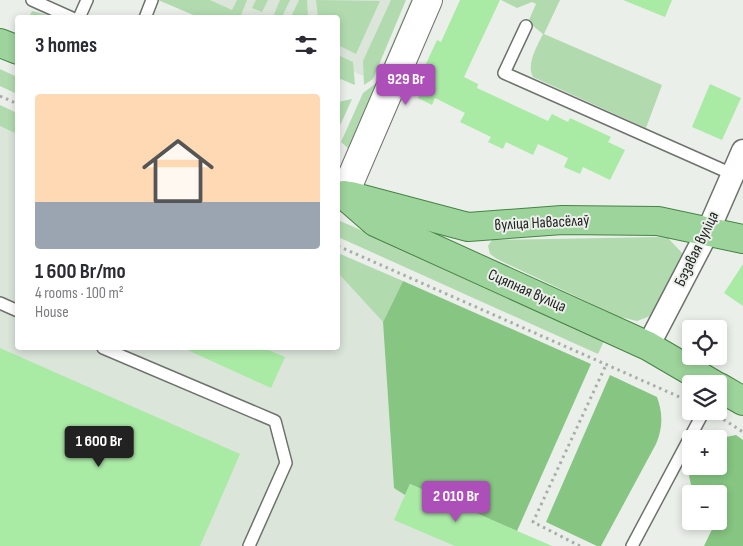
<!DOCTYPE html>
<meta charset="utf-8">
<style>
:root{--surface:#fff;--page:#f7f7f7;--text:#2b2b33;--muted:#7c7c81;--line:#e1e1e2;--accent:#ad4fb9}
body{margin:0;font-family:"Sofia Sans Condensed",sans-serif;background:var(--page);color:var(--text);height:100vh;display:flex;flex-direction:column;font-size:19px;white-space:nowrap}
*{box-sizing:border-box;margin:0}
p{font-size:16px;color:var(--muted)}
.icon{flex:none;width:28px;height:28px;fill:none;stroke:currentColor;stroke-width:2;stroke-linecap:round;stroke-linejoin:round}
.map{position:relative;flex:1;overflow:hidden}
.panel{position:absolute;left:15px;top:15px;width:325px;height:335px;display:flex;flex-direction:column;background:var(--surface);border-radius:5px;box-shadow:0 2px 8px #0003}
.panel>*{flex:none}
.buttons{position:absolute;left:682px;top:320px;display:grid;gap:10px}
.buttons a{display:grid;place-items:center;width:45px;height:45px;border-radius:5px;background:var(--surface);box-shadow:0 2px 8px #0003;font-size:25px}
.price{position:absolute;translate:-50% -42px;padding:0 11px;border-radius:5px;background:var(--accent);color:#fff;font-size:16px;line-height:32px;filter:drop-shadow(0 1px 2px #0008)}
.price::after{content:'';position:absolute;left:50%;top:30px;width:15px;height:11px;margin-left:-8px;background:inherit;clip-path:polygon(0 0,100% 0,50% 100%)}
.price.current{background:#222;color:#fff}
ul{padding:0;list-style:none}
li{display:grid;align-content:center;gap:10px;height:265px;padding:0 20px}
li+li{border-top:1px solid var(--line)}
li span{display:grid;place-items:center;height:155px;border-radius:5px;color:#555}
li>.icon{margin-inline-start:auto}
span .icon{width:90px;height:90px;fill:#fffc;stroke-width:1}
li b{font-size:21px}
h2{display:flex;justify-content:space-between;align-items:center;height:60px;padding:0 20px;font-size:21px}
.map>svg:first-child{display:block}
.built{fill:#dbe5da}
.green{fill:#b1dbae}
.forest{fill:#86c582}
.building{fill:#a9eaa5}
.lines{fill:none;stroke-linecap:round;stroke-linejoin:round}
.service-casing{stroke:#6e726d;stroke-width:14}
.minor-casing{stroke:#6e726d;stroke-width:25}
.tertiary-casing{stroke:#6e726d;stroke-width:30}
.primary-casing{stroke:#468344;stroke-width:30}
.path{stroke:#a9ada9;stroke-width:3;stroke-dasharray:2.5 4;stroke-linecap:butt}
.service{stroke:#fff;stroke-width:11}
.minor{stroke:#fff;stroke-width:22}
.tertiary{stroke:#fff;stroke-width:28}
.primary{stroke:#9dd49b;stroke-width:28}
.labels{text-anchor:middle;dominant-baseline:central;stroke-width:4;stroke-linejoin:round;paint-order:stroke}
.street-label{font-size:16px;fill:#202220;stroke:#ebefea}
</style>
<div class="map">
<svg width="743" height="546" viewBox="0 0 743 546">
<rect width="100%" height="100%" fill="#ebefea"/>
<g class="built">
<polygon points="186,0 404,0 368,78 338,65 338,18 227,17"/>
<polygon points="0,126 17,134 18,348 338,348 338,273 383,322 394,488 410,484 552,546 0,546"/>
</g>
<g class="green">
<polygon points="158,0 210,0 232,10 237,0 247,0 241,15 247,17 198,17"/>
<polygon points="256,0 268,0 262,12 252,8"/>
<polygon points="280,0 290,0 282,17 273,17"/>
<polygon points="299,0 307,0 308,17 291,17"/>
<polygon points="316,0 380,1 356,54 338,45 338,18 318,17"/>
<polygon points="391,0 406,0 373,79 364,85 363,61"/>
<polygon points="411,0 417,0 352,148 349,149 341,142 363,93 375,84"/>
<path d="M501,0H560L544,34L662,85L646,128L533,77C526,64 537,46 543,34L528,22L536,4L532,2L517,8Z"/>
<polygon points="32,11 56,17 29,17"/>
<polygon points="338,55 353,62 355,85 338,78"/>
<polygon points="0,69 17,77 17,94 0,86"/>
<polygon points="352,99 338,130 338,102"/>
<polygon points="0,105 17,113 17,134 0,126"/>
<polygon points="338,220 605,339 598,354 338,237"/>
<polygon points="658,237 668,238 684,255 653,315 637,321 620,317 497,259 490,254 488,246 492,240"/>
<polygon points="338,253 403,281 383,322 338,273"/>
</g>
<g class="forest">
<polygon points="403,281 591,364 517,531 410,484 405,495 394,488 383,322"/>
<path d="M610,375L657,397C663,414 663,427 656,444L601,546H597L546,522Z"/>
<polygon points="736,435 743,440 743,546 704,546 716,521 719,521 719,514 724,504 719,501 719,494 703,494 692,489 689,476 696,466 719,466 719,439 716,439"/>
</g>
<g class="building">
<polygon points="460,0 500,0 464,77 478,84 477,88 548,121 552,114 568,122 570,118 611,137 608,142 625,150 610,180 583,167 580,174 564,167 568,158 538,144 533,155 506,142 503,149 488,142 491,137 460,122 465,113 435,98 432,105 418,98 424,84 418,81 437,40 441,42"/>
<polygon points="623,0 672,0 665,17"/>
<polygon points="710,84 741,98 722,140 692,127"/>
<polygon points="743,264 743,306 724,293"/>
<polygon points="0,348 240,454 200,546 0,546"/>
<polygon points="183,348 264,348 285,357 271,388"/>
<polygon points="410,484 517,531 552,546 455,546 394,520"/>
</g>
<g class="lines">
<g class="service-casing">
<g id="service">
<polyline points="32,0 72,18"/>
<polyline points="79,18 87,0"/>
<polyline points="145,18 152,0"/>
<polyline points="526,26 504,73 732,174"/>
<polyline points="0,303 18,311"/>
<polyline points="103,348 275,421 286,463 249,546"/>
<polyline points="632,546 704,411"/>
</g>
</g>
<g class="minor-casing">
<polyline id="minor" points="648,346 708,231 743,151"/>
</g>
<g class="tertiary-casing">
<polyline id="tertiary" points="344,195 428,0"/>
</g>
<g class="primary-casing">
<g id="primary">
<polyline points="0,43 18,50"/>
<polyline points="344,195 375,222 648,346 713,384"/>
<polyline points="351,196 468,227 562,220 658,221 743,239"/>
<polyline points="719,387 743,401"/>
</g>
</g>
<g class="path">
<polyline points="0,96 18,104"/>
<polyline points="338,246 691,402"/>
<polyline points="718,416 743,432"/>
<polyline points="580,546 533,522 606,365"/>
</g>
<use href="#service" class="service"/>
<use href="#minor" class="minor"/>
<use href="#tertiary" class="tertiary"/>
<use href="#primary" class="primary"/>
</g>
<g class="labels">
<g class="street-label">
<text transform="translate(542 223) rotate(-3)">вуліца Навасёлаў</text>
<text transform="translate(697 249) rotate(-64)">Бэзавая вуліца</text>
<text transform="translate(527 291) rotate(24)">Сцяпная вуліца</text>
</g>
</g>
</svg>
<div class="buttons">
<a><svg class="icon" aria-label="locate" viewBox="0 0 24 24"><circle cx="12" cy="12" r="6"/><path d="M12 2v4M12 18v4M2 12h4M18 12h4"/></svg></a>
<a><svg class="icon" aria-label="layers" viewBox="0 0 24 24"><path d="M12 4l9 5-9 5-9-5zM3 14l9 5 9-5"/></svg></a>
<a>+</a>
<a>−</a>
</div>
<b class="price" style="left:406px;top:106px">929 Br</b>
<b class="price current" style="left:99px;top:468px">1 600 Br</b>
<b class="price" style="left:456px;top:523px">2 010 Br</b>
<section class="panel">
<h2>3 homes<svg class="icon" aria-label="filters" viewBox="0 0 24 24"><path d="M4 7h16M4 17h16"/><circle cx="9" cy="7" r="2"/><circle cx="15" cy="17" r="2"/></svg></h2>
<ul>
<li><span style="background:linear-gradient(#ffd9b3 70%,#9aa5b1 0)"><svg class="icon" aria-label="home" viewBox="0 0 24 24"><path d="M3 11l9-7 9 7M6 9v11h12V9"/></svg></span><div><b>1 600 Br/mo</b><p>4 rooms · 100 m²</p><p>House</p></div></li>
</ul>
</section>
</div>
